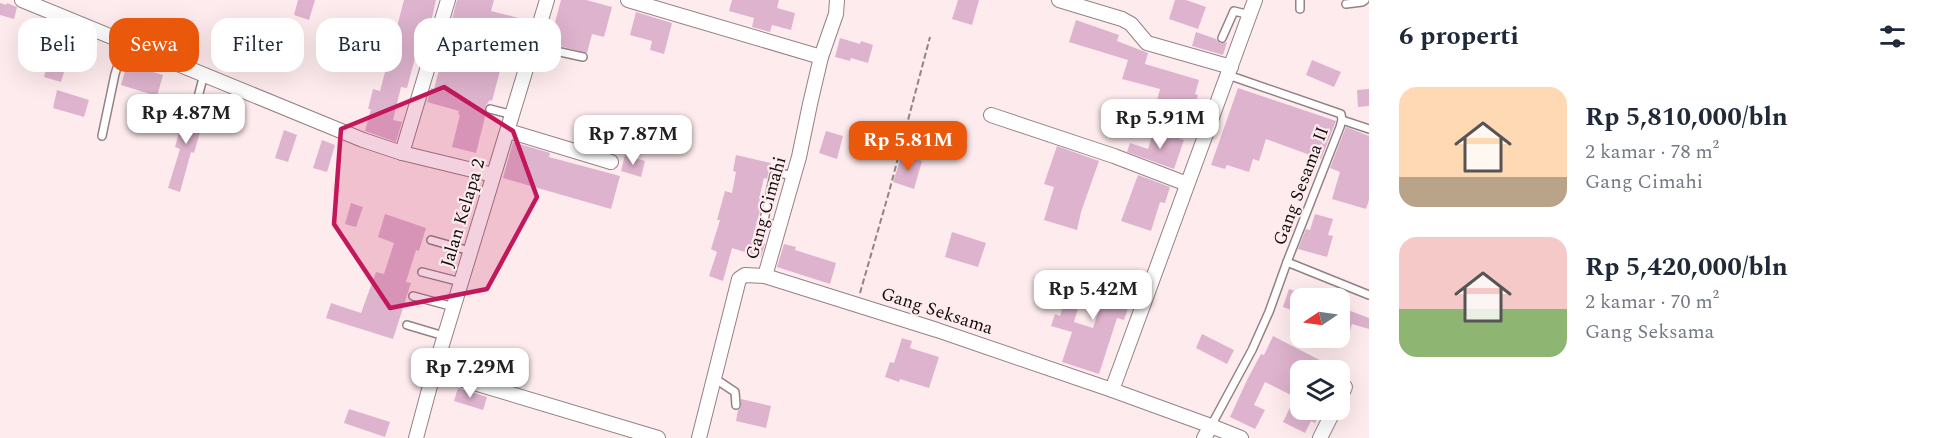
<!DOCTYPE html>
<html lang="id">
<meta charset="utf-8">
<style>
:root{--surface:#fff;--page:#f6f6f7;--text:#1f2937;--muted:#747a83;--accent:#ea580c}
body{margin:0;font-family:Spectral,serif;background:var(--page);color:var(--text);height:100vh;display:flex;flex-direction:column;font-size:22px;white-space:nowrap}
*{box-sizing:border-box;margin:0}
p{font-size:20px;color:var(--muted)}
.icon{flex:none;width:33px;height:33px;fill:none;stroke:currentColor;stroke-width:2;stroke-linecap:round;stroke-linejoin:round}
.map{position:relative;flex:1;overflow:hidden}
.panel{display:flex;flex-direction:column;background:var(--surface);width:570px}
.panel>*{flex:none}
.top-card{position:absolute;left:18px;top:18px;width:570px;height:54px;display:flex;gap:12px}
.needle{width:39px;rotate:257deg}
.controls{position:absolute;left:1290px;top:288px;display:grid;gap:12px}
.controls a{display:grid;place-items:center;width:60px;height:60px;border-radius:12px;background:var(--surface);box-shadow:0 6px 24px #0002;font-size:30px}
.price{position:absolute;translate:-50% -51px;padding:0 14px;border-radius:12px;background:#fff;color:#222;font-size:20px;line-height:39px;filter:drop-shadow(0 2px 3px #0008)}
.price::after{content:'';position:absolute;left:50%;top:36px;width:18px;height:14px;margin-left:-9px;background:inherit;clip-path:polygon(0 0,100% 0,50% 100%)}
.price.selected{background:var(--accent);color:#fff}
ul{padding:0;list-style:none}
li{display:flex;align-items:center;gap:18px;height:150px;padding:0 30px}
li span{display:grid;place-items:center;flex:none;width:168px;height:120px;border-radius:18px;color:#555}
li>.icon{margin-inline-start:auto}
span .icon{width:72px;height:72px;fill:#fffc;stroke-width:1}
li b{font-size:26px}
h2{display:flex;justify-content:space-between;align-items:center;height:72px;padding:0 30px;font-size:26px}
.tag{padding:0 21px;border-radius:18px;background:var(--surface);box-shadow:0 6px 24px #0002;font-size:21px;line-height:54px}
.tag.selected{background:var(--accent);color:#fff}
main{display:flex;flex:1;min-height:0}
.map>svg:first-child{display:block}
.building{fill:#deb3cd}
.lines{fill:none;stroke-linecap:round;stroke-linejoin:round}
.lane-casing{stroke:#938285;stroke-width:10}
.street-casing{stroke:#938285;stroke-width:16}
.path{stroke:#918587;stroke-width:2;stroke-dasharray:6 3;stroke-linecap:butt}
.lane{stroke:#fff;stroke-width:7}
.street{stroke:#fff;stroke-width:14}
.marked{fill:#c2185b;fill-opacity:0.2;stroke:#c2185b;stroke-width:4.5;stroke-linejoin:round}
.labels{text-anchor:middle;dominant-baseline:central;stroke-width:4.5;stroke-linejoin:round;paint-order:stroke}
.street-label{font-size:18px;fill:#120d0e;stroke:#feebee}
</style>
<main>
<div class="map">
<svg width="1369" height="438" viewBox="0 0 1369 438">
<rect width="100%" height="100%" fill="#feebee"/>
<g class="building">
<polygon points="298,0 315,0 309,20 294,15"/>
<polygon points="404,0 436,0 427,40 424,39 418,59 415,58 407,88 401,87 393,120 402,122 396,142 365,131 371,109 368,109 373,89 380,91"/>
<polygon points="457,0 494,0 491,11 519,18 506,68 501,67 492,101 490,100 485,107 486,113 476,153 452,147 460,115 458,114 459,111 427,102 431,88 434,89"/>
<polygon points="561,0 586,0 612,7 604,37 592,34 587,53 544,42 548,29 553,30"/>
<polygon points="732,0 779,0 777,8 795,13 791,30 772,25 770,32 752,27 754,18 729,11"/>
<polygon points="958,0 979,0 972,25 952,19"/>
<polygon points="1175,0 1186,0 1206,7 1198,29 1169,19"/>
<polygon points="0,3 6,5 7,3 17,7 14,19 0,15"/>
<polygon points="636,12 672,23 664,54 650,50 652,41 630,35"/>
<polygon points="1076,20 1119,35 1117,41 1148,53 1145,64 1199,80 1195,94 1198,95 1190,119 1155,108 1160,89 1122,79 1128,60 1069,42"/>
<polygon points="1196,32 1216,39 1220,43 1227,42 1223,55 1192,46"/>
<polygon points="840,38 860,44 861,41 873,45 868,63 851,58 850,61 835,57"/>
<polygon points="53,44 71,49 61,82 44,77"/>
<polygon points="1312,60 1341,72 1334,87 1306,75"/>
<polygon points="127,64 163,75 157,96 121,85"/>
<polygon points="1238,88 1336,121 1321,159 1266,139 1259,161 1253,159 1249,172 1227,165 1225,169 1211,165"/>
<polygon points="1369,89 1369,106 1358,107 1357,90"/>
<polygon points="57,90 89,100 84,117 53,108"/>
<polygon points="187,105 194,110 200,109 206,111 194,153 191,152 180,192 168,188 180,149 175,147"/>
<polygon points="1346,127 1369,136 1369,200 1366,209 1332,199 1340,172 1330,168"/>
<polygon points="284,130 297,135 288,162 275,158"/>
<polygon points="1154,130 1184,140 1174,169 1127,152 1130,143 1148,149"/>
<polygon points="826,131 843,136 837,159 819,153"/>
<polygon points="322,140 335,145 327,172 313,168"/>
<polygon points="513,142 550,153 549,157 620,176 611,209 503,178"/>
<polygon points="1057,146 1099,161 1081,212 1077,230 1044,220 1054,187 1044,184"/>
<polygon points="902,154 922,161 914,189 893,182"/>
<polygon points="625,155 645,161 641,177 621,171"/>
<polygon points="736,155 771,163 767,179 764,178 759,199 763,200 752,240 765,244 761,257 732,248 723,281 709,276 717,252 711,249 720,220 717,220 725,191 732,193 736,172 733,171"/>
<polygon points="1138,175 1170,187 1165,203 1160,202 1151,231 1121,221"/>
<polygon points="351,203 363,207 356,227 345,224"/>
<polygon points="385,214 426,228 419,251 416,250 406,282 411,283 393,339 326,318 331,303 361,313 376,272 384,274 394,243 378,237"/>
<polygon points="1315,214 1333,219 1328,235 1333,236 1327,257 1298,249 1306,229 1310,230"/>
<polygon points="952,232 986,243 978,267 945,257"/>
<polygon points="784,244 796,247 795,250 836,263 830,284 777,267"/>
<polygon points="1093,270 1131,281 1123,306 1128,308 1124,320 1117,318 1099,374 1062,362 1072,332 1051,326 1055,314 1060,316 1069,286 1083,291 1074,322 1093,328 1104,295 1087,290"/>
<polygon points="1289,289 1300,293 1300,313 1283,307"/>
<polygon points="1340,307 1369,318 1369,329 1352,324 1348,337 1340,335"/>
<polygon points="1202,334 1234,350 1227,364 1196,348"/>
<polygon points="1273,336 1339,370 1300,370 1300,410 1322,410 1315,423 1311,421 1305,433 1283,422 1295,397 1265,382 1254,405 1265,410 1255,429 1230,417 1248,378 1261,354 1264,355"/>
<polygon points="902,338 912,341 910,348 939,357 929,388 900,379 899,382 885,377 890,362 894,363"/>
<polygon points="458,388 487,397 483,410 454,401"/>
<polygon points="741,399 771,406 766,428 736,421 738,410 741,407"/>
<polygon points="349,409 390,422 385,437 344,423"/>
</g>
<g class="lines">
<g class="lane-casing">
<g id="lane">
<polyline points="1346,4 1362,2 1365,0"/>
<polyline points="1300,9 1300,0"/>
<polyline points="1222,38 1234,11 1250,15"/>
<polyline points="533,46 583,57"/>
<polyline points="1228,75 1341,114 1342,120 1340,127 1287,262 1369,295"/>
<polyline points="196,105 204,74"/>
<polyline points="490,109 513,115"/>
<polyline points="1342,120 1369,129"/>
<polyline points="102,136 115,74 125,43"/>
<polyline points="779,226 767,223 764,220 774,175 779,173 794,176"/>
<polyline points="431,240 470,251"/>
<polyline points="422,272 461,282"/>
<polyline points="413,296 454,307"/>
<polyline points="407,325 444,336"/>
<polyline points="714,378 735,392 736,405"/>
<polyline points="1211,426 1252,350 1269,312 1287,262"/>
</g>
</g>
<g class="street-casing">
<g id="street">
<polyline points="22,0 363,140 402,153 493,175"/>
<polyline points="628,0 821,57"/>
<polyline points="1059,0 1122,19 1131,24 1147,43 1231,67"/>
<polyline points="991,115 1114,156 1187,184"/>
<polyline points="508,131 611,162"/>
<polyline points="402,153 448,0"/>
<polyline points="765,276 937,330 1112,390 1255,0"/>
<polyline points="434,371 658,438"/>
<polyline points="1112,390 1211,426"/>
<polyline points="1340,398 1345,387"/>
<polyline points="416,438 434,371 547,0"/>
<polyline points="699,438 739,279 745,275 765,276 799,157 810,104 821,57 836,14 837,0"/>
<polyline points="1204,438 1211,426 1241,438"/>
<polyline points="1320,438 1334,410"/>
</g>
</g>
<polyline class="path" points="860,293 889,192 930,37"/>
<use href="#lane" class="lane"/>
<use href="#street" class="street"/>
</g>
<path class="marked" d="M444,87L513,131L537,197L487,289L390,308L334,224L341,129Z"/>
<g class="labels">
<g class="street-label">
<text transform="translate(1301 186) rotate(-69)">Gang Sesama II</text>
<text transform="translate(766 208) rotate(-74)">Gang Cimahi</text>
<text transform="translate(463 213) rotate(-73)">Jalan Kelapa 2</text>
<text transform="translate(937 311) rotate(18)">Gang Seksama</text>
</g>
</g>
</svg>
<div class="controls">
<a><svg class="needle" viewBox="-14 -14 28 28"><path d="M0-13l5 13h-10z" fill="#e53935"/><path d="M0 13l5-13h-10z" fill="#747a83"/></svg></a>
<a><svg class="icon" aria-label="layers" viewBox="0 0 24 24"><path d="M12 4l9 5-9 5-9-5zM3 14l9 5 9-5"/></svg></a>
</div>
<b class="price" style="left:186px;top:145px">Rp 4.87M</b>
<b class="price" style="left:1160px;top:150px">Rp 5.91M</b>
<b class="price" style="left:633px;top:166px">Rp 7.87M</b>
<b class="price selected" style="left:908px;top:172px">Rp 5.81M</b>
<b class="price" style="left:1093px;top:321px">Rp 5.42M</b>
<b class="price" style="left:470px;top:399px">Rp 7.29M</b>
<div class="top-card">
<a class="tag">Beli</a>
<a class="tag selected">Sewa</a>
<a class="tag">Filter</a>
<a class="tag">Baru</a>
<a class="tag">Apartemen</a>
</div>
</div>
<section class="panel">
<h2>6 properti<svg class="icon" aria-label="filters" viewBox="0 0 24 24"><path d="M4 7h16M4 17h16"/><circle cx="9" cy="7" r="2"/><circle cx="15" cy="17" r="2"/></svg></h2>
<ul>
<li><span style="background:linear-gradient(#ffd9b3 75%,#b9a48a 0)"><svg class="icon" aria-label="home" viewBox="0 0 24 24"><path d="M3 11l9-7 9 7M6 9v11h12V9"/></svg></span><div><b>Rp 5,810,000/bln</b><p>2 kamar · 78 m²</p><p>Gang Cimahi</p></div></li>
<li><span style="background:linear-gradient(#f6c9c9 60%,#8fb573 0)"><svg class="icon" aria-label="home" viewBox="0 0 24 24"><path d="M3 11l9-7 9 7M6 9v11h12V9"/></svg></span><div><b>Rp 5,420,000/bln</b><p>2 kamar · 70 m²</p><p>Gang Seksama</p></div></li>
</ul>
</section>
</main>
